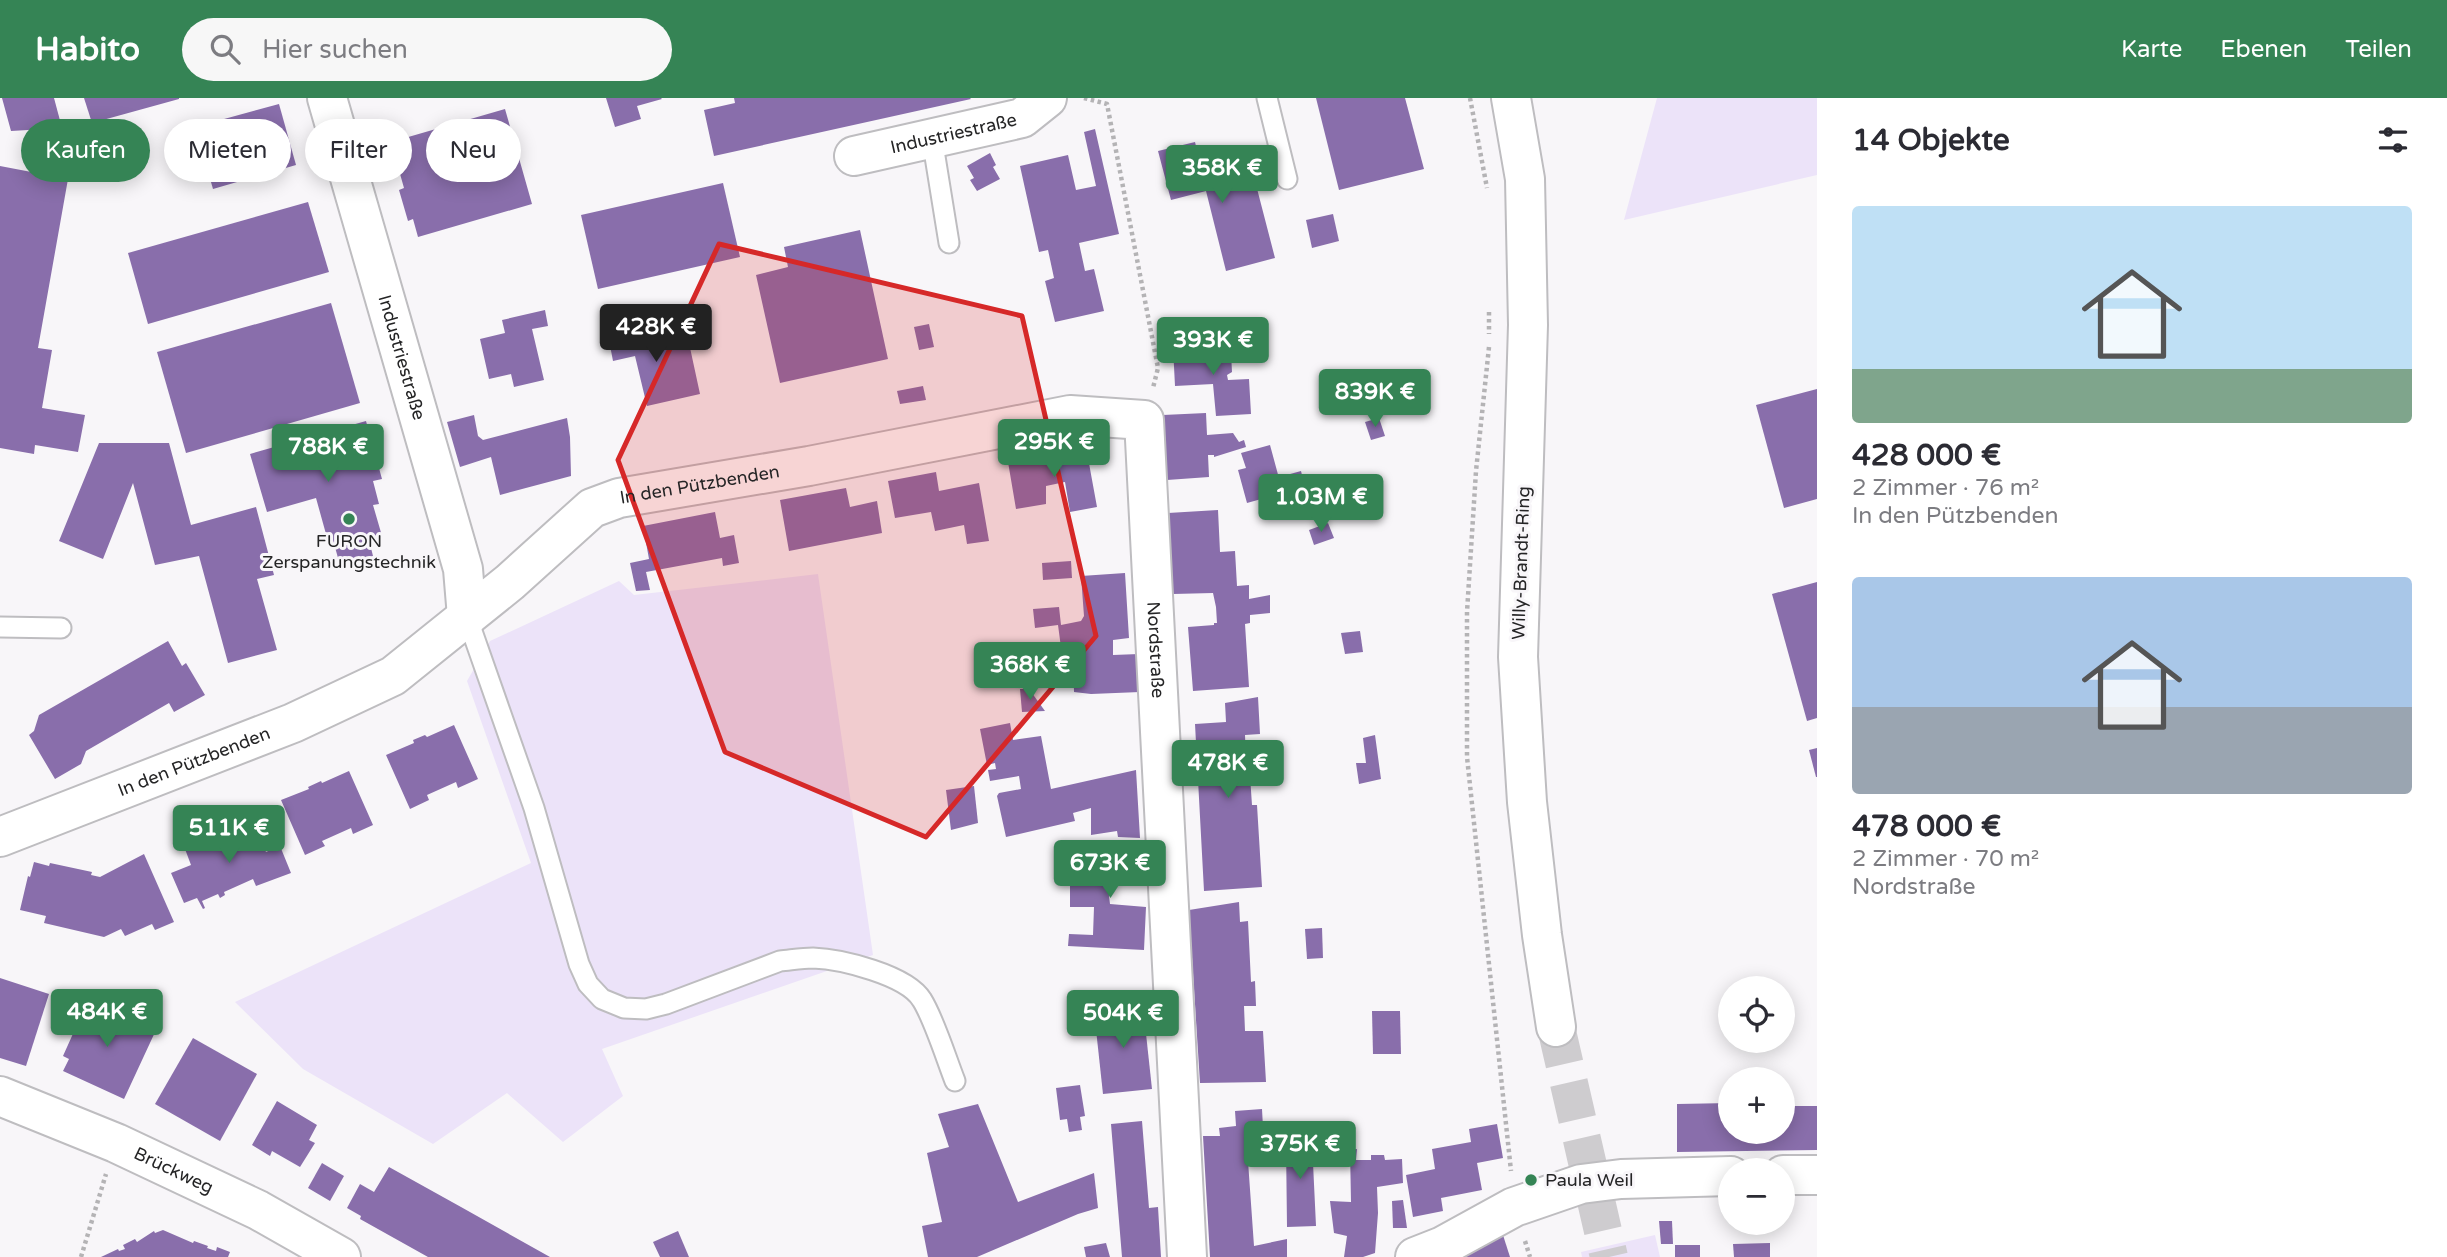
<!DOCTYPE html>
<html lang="de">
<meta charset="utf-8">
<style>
:root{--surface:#fff;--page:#f7f7f7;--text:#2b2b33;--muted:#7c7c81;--accent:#358455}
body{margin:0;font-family:"Varela Round",sans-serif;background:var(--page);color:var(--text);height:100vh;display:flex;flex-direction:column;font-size:26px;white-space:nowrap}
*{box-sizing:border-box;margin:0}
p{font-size:23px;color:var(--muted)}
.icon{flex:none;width:38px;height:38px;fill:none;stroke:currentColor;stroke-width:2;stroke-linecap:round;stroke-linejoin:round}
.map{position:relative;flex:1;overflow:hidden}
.sheet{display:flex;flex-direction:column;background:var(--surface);width:630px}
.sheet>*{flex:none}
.guide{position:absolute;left:21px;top:21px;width:665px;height:63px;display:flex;gap:14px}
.tools{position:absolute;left:1718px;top:878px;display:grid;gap:14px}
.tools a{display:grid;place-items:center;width:77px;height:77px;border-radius:50%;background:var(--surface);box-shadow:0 4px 18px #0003;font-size:35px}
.price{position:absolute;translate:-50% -60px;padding:0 16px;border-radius:7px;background:var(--accent);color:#fff;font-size:23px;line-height:46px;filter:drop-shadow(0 2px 4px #0008)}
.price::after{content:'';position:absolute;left:50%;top:42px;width:21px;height:16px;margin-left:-10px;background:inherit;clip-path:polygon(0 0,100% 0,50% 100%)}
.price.active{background:#222;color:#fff}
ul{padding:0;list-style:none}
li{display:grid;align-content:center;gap:14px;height:371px;padding:0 35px}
li span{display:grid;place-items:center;height:217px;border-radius:7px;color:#555}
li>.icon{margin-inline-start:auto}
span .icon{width:126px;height:126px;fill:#fffc;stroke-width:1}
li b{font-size:30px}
h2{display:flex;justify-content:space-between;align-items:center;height:84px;padding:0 35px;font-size:30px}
.tag{padding:0 24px;border-radius:32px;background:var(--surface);box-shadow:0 4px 18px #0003;font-size:24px;line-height:63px}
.tag.active{background:var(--accent);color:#fff}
header{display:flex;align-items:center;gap:42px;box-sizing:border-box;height:98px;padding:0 35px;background:var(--accent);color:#fff}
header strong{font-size:33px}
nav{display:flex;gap:38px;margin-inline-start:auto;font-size:24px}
.search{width:490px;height:63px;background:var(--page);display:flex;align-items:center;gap:18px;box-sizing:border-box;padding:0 24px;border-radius:38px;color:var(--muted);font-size:26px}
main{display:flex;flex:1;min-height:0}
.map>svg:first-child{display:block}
.green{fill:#ece3f9}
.building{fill:#896eab}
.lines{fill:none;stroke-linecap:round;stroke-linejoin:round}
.secondary-tunnel{stroke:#cecccf;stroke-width:38;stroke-dasharray:38 19;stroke-linecap:butt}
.lane-casing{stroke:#bebdc0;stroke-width:23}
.street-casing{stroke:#bebdc0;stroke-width:42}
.secondary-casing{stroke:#bebdc0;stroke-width:42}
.path{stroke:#b4b3b5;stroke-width:4.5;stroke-dasharray:3.5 3.5;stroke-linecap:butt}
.lane{stroke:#fff;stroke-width:19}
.street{stroke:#fff;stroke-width:38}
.secondary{stroke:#fff;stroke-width:38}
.marked{fill:#d62828;fill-opacity:0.2;stroke:#d62828;stroke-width:5;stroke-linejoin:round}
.poi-dot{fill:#358455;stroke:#f8f6f9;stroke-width:2.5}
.labels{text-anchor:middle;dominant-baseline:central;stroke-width:6;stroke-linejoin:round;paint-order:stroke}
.street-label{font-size:18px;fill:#252526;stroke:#f8f6f9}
.poi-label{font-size:18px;fill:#252526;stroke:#f8f6f9}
</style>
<header>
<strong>Habito</strong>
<div class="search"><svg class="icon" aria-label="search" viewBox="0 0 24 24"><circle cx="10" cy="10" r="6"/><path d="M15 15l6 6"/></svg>Hier suchen</div>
<nav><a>Karte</a><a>Ebenen</a><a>Teilen</a></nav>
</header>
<main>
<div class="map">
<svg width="1817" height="1159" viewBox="0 0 1817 1159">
<rect width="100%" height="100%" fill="#f8f6f9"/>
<g class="green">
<polygon points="1657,0 1817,0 1817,77 1624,122"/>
<polygon points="818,476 873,857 602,951 623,998 563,1044 507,995 433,1046 303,971 235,904 531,765 467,583 490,543 619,483 634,497"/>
<polygon points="1655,1137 1660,1159 1582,1159 1581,1154"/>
</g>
<g class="building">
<polygon points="2,0 54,0 62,30 11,33"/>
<polygon points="84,0 179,0 179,1 92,25"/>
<polygon points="606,0 661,0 662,1 637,8 641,21 615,29"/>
<polygon points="734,0 970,0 971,1 714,58 704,12 735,5"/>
<polygon points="1316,0 1405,0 1424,71 1339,92"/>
<polygon points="279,6 296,67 213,91 195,29"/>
<polygon points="505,11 532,106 418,139 413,121 408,123 399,92 404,90 391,44"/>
<polygon points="1095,31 1119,136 1079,145 1085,173 1094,171 1104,213 1055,224 1045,183 1054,180 1048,152 1039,154 1020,68 1068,57 1076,92 1096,88 1084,34"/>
<polygon points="1195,44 1201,68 1224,63 1230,85 1254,79 1275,160 1226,173 1206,93 1171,102 1158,53"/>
<polygon points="990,55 996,67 993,69 1000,81 977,93 970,82 974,80 967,68"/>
<polygon points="0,68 68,81 38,250 52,252 42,310 85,317 78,354 35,347 34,356 0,350"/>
<polygon points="723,85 740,159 598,191 581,117"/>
<polygon points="308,104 329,174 148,226 128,155"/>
<polygon points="1333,116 1339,143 1312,150 1306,122"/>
<polygon points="860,132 888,261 780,285 756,177 788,169 784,149"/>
<polygon points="331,205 360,305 186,355 157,254"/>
<polygon points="545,212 548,228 532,231 544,282 514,289 511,276 489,281 480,241 505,235 502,222"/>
<polygon points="645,223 651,253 689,245 700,296 647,308 635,258 613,263 607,232"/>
<polygon points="929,226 934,249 919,252 914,229"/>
<polygon points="1225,246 1226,254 1231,255 1232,274 1227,277 1228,282 1249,281 1251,316 1216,318 1213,286 1175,288 1173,249"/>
<polygon points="923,288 926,302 900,306 897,293"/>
<polygon points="1817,291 1817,401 1784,410 1756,307"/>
<polygon points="1206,315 1207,337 1233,335 1239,344 1244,342 1246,349 1214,359 1214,357 1208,357 1209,379 1167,382 1163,317"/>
<polygon points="474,317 478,338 483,342 567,320 570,339 571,378 500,397 491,359 460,369 447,324"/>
<polygon points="1379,320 1385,338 1371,342 1365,324"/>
<polygon points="366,323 382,381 373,383 379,406 373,407 382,438 369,442 373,458 340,467 331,435 326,436 316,400 267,414 250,356"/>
<polygon points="99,345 169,345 191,427 256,409 274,477 257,481 277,552 228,565 199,458 155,467 133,385 103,461 59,443"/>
<polygon points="1270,347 1283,395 1247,405 1238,372 1246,370 1241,355"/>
<polygon points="1086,349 1097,409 1070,414 1065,384 1046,388 1046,406 1016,411 1008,364"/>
<polygon points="1301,373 1305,390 1287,395 1283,378"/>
<polygon points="936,374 939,393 979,385 989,443 967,446 964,427 935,433 931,414 895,420 888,383"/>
<polygon points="846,390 850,409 877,403 882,435 789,453 780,402"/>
<polygon points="1218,412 1220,454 1235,453 1237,488 1249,487 1249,501 1270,497 1270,515 1250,517 1250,525 1245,526 1249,589 1193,593 1188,529 1214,527 1214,525 1217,525 1216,509 1213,495 1173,496 1168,415"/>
<polygon points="715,414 720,440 734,437 739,465 723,468 722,460 646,474 650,492 636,493 630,465 649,461 643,428"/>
<polygon points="1328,425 1334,440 1314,447 1309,432"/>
<polygon points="1071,463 1072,480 1043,482 1042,465"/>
<polygon points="1125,475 1129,540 1113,542 1113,557 1139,556 1140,594 1091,596 1074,594 1073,557 1062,557 1058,527 1035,530 1033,511 1059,509 1061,527 1081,523 1084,518 1081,478"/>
<polygon points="1817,484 1817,620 1807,623 1772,496"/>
<polygon points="1360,533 1363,554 1345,556 1341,535"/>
<polygon points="168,543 182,568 186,565 205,597 174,614 169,605 86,653 81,666 55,681 29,637 34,633 39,617"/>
<polygon points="1020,591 1029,591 1045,613 1022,614"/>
<polygon points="1258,599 1260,636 1245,637 1246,663 1249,663 1252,707 1257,707 1262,789 1204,793 1195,626 1226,624 1225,605"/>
<polygon points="1010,625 1013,642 1041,638 1051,691 1136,672 1140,740 1118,739 1117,733 1091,737 1091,710 1073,715 1075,723 1006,739 997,698 999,695 1021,691 1019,678 990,683 988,672 996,671 995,665 987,667 980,631"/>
<polygon points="454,627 478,681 458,690 456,684 427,697 429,702 410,711 386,657 414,645 413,642 425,637 427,639"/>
<polygon points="1375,637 1381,681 1359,686 1356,665 1366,665 1363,640"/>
<polygon points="1817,650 1817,679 1816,679 1809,652"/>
<polygon points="349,673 373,727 353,736 351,730 322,743 325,748 305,757 281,702 309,691 308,689 321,683 322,685"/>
<polygon points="974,688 978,725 951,732 946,692"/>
<polygon points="253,722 266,754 280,748 291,775 256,788 253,781 224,794 225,797 220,800 218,796 202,803 205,810 203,811 197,800 184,805 171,775 191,767 185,751 188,750 189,753 216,742 215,739"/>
<polygon points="1140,745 1141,778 1109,779 1109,798 1110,806 1146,809 1144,852 1068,848 1069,836 1093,837 1094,809 1070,809 1070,778 1092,778 1092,746"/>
<polygon points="144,756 174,824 155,832 152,826 125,838 121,831 104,839 44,825 46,818 20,812 28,778 30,779 34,764 49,768 50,765 92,774 91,777 100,779"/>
<polygon points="1239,804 1240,824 1248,823 1251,884 1255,883 1256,908 1244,908 1245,933 1263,933 1266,984 1200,985 1189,812"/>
<polygon points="1322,830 1323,860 1307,861 1305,831"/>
<polygon points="0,880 49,896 26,968 0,960"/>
<polygon points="89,900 156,932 124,1001 63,973 69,961 63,958"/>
<polygon points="1143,908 1152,991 1103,996 1094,913"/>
<polygon points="1372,913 1400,913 1401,956 1373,956"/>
<polygon points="193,940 257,976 220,1043 155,1006"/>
<polygon points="1080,987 1085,1018 1080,1019 1082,1032 1069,1034 1067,1021 1060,1022 1056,990"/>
<polygon points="277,1003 317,1027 309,1042 315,1045 300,1069 272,1053 270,1058 252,1047"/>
<polygon points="1731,1005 1731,1034 1783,1034 1783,1008 1817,1008 1817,1052 1677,1054 1677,1006"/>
<polygon points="978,1006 1018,1104 1094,1075 1098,1110 1078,1116 977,1159 928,1159 922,1128 942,1124 927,1055 949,1049 938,1016"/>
<polygon points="1262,1011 1264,1048 1247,1049 1254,1148 1287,1141 1287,1159 1210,1159 1203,1038 1220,1038 1219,1030 1236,1028 1235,1013"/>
<polygon points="1142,1023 1149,1110 1158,1109 1161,1159 1122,1159 1111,1026"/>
<polygon points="1497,1026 1503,1060 1477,1065 1482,1092 1441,1100 1443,1113 1413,1119 1406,1077 1435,1071 1432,1051 1471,1044 1469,1031"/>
<polygon points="1306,1030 1307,1044 1312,1044 1316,1128 1287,1129 1286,1045 1292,1044 1291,1031"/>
<polygon points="1357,1051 1356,1062 1371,1062 1371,1057 1384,1057 1385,1062 1402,1061 1403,1085 1377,1089 1378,1115 1375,1155 1363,1159 1344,1159 1347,1138 1334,1135 1330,1103 1351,1104 1350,1052"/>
<polygon points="322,1065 344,1078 330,1103 308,1090"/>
<polygon points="389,1069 461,1109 550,1159 428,1159 360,1121 361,1118 347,1110 360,1086 374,1094"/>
<polygon points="1403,1102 1407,1130 1393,1130 1392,1103"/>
<polygon points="1659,1123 1672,1123 1673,1146 1661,1146"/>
<polygon points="163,1132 193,1145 194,1143 208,1148 207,1150 216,1153 217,1149 230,1154 228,1159 101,1159 118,1151 119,1153 125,1151 123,1147 135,1141 137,1144 154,1133 155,1135"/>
<polygon points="678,1133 689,1159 660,1159 653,1144"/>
<polygon points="1502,1134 1510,1159 1451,1159"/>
<polygon points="1106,1145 1110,1159 1086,1159 1084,1149"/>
<polygon points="1770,1145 1770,1159 1734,1159 1733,1146"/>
<rect x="1675" y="1147" width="25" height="12"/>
</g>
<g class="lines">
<polyline class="secondary-tunnel" points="1556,929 1609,1159"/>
<g class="lane-casing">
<g id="lane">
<polyline points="1267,0 1287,81"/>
<polyline points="932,40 949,145"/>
<path d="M467,519L534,710L579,866L588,886L602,901L624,910L646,911L666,906L780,863C791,862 802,860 813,860C841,861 907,877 922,902C934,921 946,960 955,983"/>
<polyline points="0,529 61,530"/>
</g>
</g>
<g class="street-casing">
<g id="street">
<path id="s1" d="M327,0L463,471L467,519"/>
<path id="s2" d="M854,58L1022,20L1047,0"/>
<path id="s3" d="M0,739L293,625L393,578L510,484L592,410L619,400L809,368L1070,317L1144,322L1187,1159"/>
<path id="s4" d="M0,998L116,1045L258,1112L341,1159"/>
<polyline points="1783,1077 1817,1077"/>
<polyline points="1415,1159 1443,1148 1514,1109 1581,1086 1621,1081 1731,1078"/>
</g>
</g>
<g class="secondary-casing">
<polyline id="secondary" points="1511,0 1525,81 1528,227 1518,559 1527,704 1542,837 1556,929"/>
</g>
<g class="path">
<polyline points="1084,0 1107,6 1158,270 1153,290"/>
<polyline points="1470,0 1487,90"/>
<polyline points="1489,214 1489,236"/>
<polyline points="1489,249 1476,373 1467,514 1467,659 1511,1073"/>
<polyline points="1525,1143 1530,1159"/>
<polyline points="81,1159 106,1076"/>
</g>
<use href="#lane" class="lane"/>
<use href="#street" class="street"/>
<use href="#secondary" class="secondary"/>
</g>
<path class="marked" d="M719,146L1022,218L1096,538L926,739L725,654L618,362Z"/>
<g class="poi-dot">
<circle cx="349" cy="421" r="7"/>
<circle cx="1531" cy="1082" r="7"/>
</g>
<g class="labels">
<g class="street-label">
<text stroke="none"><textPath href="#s2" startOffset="102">Industriestraße</textPath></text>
<text stroke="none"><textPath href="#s1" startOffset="270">Industriestraße</textPath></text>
<text stroke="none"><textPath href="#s3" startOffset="796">In den Pützbenden</textPath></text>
<text transform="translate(1521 465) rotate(-88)">Willy-Brandt-Ring</text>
<text stroke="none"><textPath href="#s3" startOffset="1477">Nordstraße</textPath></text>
<text stroke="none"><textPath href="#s3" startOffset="208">In den Pützbenden</textPath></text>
<text stroke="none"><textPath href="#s4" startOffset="189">Brückweg</textPath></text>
</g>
<g class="poi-label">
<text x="349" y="443">FURON<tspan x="349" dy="21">Zerspanungstechnik</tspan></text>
<text x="1545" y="1082" text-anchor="start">Paula Weil</text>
</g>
</g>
</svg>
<div class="tools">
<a><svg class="icon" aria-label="locate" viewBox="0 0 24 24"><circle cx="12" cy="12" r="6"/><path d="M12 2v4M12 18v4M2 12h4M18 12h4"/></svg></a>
<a>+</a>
<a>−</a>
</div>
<b class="price" style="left:1222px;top:107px">358K €</b>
<b class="price active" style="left:656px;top:266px">428K €</b>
<b class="price" style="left:1213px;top:279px">393K €</b>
<b class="price" style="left:1375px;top:331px">839K €</b>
<b class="price" style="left:1054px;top:381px">295K €</b>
<b class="price" style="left:328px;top:386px">788K €</b>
<b class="price" style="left:1321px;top:436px">1.03M €</b>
<b class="price" style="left:1030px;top:604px">368K €</b>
<b class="price" style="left:1228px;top:702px">478K €</b>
<b class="price" style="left:229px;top:767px">511K €</b>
<b class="price" style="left:1110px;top:802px">673K €</b>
<b class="price" style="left:107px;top:951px">484K €</b>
<b class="price" style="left:1123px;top:952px">504K €</b>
<b class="price" style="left:1300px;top:1083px">375K €</b>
<div class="guide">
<a class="tag active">Kaufen</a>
<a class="tag">Mieten</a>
<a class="tag">Filter</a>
<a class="tag">Neu</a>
</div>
</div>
<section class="sheet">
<h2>14 Objekte<svg class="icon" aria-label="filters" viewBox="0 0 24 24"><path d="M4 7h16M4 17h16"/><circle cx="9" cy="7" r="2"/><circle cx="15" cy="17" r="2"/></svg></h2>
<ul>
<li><span style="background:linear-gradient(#bfe0f5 75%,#7fa58c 0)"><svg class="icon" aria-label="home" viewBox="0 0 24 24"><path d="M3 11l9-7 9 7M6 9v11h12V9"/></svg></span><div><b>428 000 €</b><p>2 Zimmer · 76 m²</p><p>In den Pützbenden</p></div></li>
<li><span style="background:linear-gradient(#a9c7e8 60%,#9aa5b1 0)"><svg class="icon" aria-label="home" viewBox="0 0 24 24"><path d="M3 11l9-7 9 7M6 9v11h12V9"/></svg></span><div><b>478 000 €</b><p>2 Zimmer · 70 m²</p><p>Nordstraße</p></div></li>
</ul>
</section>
</main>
